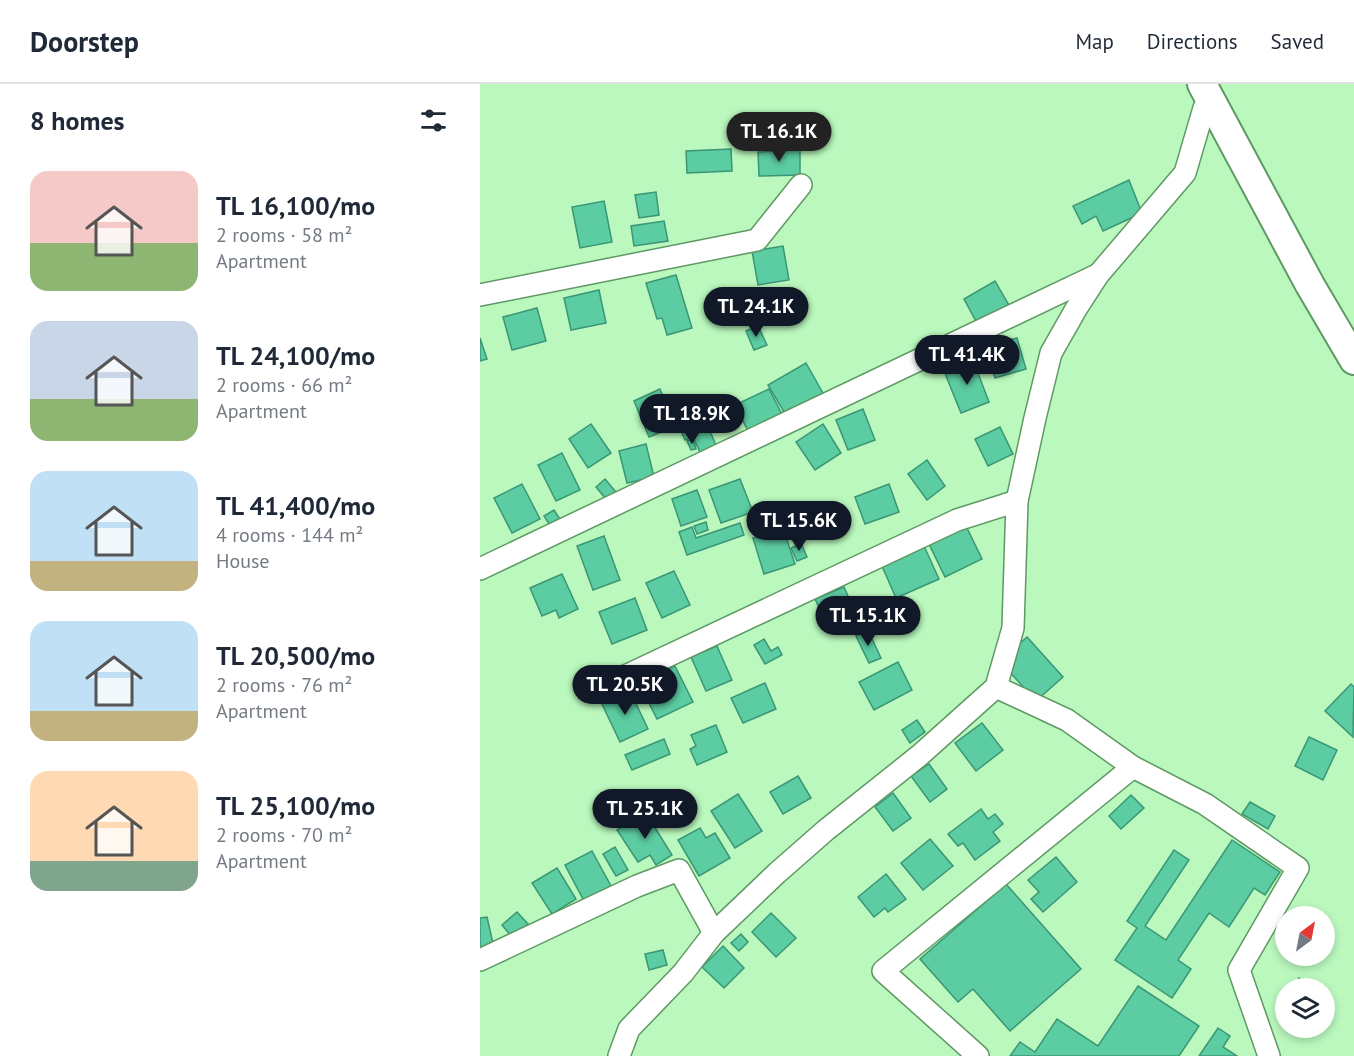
<!DOCTYPE html>
<meta charset="utf-8">
<style>
:root{--surface:#fff;--page:#f2f2f3;--text:#1f2937;--muted:#747a83;--line:#e0e1e3;--accent:#111827}
body{margin:0;font-family:"PT Sans",sans-serif;background:var(--page);color:var(--text);height:100vh;display:flex;flex-direction:column;font-size:22px;white-space:nowrap}
*{box-sizing:border-box;margin:0}
p{font-size:20px;color:var(--muted)}
.icon{flex:none;width:33px;height:33px;fill:none;stroke:currentColor;stroke-width:2;stroke-linecap:round;stroke-linejoin:round}
.map{position:relative;flex:1;overflow:hidden}
.sheet{display:flex;flex-direction:column;background:var(--surface);width:480px}
.sheet>*{flex:none}
.needle{width:39px;rotate:32deg}
.fabs{position:absolute;left:795px;top:822px;display:grid;gap:12px}
.fabs a{display:grid;place-items:center;width:60px;height:60px;border-radius:50%;background:var(--surface);box-shadow:0 3px 9px #0003;font-size:30px}
.price{position:absolute;translate:-50% -51px;padding:0 14px;border-radius:21px;background:var(--accent);color:#fff;font-size:20px;line-height:39px;filter:drop-shadow(0 2px 3px #0008)}
.price::after{content:'';position:absolute;left:50%;top:36px;width:18px;height:14px;margin-left:-9px;background:inherit;clip-path:polygon(0 0,100% 0,50% 100%)}
.price.selected{background:#222;color:#fff}
ul{padding:0;list-style:none}
li{display:flex;align-items:center;gap:18px;height:150px;padding:0 30px}
li span{display:grid;place-items:center;flex:none;width:168px;height:120px;border-radius:18px;color:#555}
li>.icon{margin-inline-start:auto}
span .icon{width:72px;height:72px;fill:#fffc;stroke-width:1}
li b{font-size:26px}
h2{display:flex;justify-content:space-between;align-items:center;height:72px;padding:0 30px;font-size:26px}
header{display:flex;align-items:center;gap:36px;box-sizing:border-box;height:84px;padding:0 30px;background:var(--surface);border-bottom:2px solid var(--line)}
header strong{font-size:28px}
nav{display:flex;gap:33px;margin-inline-start:auto;font-size:21px}
main{display:flex;flex:1;min-height:0}
.map>svg:first-child{display:block}
.building{fill:#5ccca2;stroke:#3a9675;stroke-width:1.5}
.lines{fill:none;stroke-linecap:round;stroke-linejoin:round}
.street-casing{stroke:#5e9963;stroke-width:24}
.secondary-casing{stroke:#5e9963;stroke-width:32}
.street{stroke:#fff;stroke-width:21}
.secondary{stroke:#fff;stroke-width:28}
</style>
<header>
<strong>Doorstep</strong>
<nav><a>Map</a><a>Directions</a><a>Saved</a></nav>
</header>
<main>
<section class="sheet">
<h2>8 homes<svg class="icon" aria-label="filters" viewBox="0 0 24 24"><path d="M4 7h16M4 17h16"/><circle cx="9" cy="7" r="2"/><circle cx="15" cy="17" r="2"/></svg></h2>
<ul>
<li><span style="background:linear-gradient(#f6c9c9 60%,#8fb573 0)"><svg class="icon" aria-label="home" viewBox="0 0 24 24"><path d="M3 11l9-7 9 7M6 9v11h12V9"/></svg></span><div><b>TL 16,100/mo</b><p>2 rooms · 58 m²</p><p>Apartment</p></div></li>
<li><span style="background:linear-gradient(#c9d6e8 65%,#8fb573 0)"><svg class="icon" aria-label="home" viewBox="0 0 24 24"><path d="M3 11l9-7 9 7M6 9v11h12V9"/></svg></span><div><b>TL 24,100/mo</b><p>2 rooms · 66 m²</p><p>Apartment</p></div></li>
<li><span style="background:linear-gradient(#bfe0f5 75%,#c2b280 0)"><svg class="icon" aria-label="home" viewBox="0 0 24 24"><path d="M3 11l9-7 9 7M6 9v11h12V9"/></svg></span><div><b>TL 41,400/mo</b><p>4 rooms · 144 m²</p><p>House</p></div></li>
<li><span style="background:linear-gradient(#bfe0f5 75%,#c2b280 0)"><svg class="icon" aria-label="home" viewBox="0 0 24 24"><path d="M3 11l9-7 9 7M6 9v11h12V9"/></svg></span><div><b>TL 20,500/mo</b><p>2 rooms · 76 m²</p><p>Apartment</p></div></li>
<li><span style="background:linear-gradient(#ffd9b3 75%,#7fa58c 0)"><svg class="icon" aria-label="home" viewBox="0 0 24 24"><path d="M3 11l9-7 9 7M6 9v11h12V9"/></svg></span><div><b>TL 25,100/mo</b><p>2 rooms · 70 m²</p><p>Apartment</p></div></li>
</ul>
</section>
<div class="map">
<svg width="874" height="972" viewBox="0 0 874 972">
<rect width="100%" height="100%" fill="#baf8bd"/>
<g class="building">
<polygon points="251,65 252,87 207,89 206,67"/>
<polygon points="320,66 320,91 279,92 278,68"/>
<polygon points="649,96 662,129 623,147 616,132 602,140 593,122"/>
<polygon points="176,108 179,131 159,134 155,111"/>
<polygon points="124,117 132,158 100,164 92,123"/>
<polygon points="184,137 188,157 154,162 151,142"/>
<polygon points="303,162 309,196 278,201 272,167"/>
<polygon points="196,191 212,244 187,251 182,234 177,235 166,199"/>
<polygon points="515,197 530,223 498,241 484,215"/>
<polygon points="119,206 126,239 91,246 84,214"/>
<polygon points="282,217 286,235 263,240 258,223"/>
<polygon points="57,224 66,257 32,266 23,233"/>
<polygon points="278,242 287,261 274,266 266,247"/>
<polygon points="0,254 7,275 0,277"/>
<polygon points="537,254 546,285 515,294 505,263"/>
<polygon points="493,276 509,318 481,329 464,287"/>
<polygon points="326,279 344,311 307,333 288,301"/>
<polygon points="180,305 196,342 169,353 154,317"/>
<polygon points="289,305 306,338 272,355 255,321"/>
<polygon points="218,320 236,361 220,368 213,353 205,356 194,331"/>
<polygon points="383,325 395,356 368,366 356,336"/>
<polygon points="111,340 131,369 108,384 89,355"/>
<polygon points="343,340 361,369 335,386 316,358"/>
<polygon points="520,343 533,370 508,382 495,355"/>
<polygon points="213,355 216,365 211,366 207,357"/>
<polygon points="166,360 174,393 147,399 139,367"/>
<polygon points="82,369 100,406 76,417 58,381"/>
<polygon points="447,376 465,402 447,416 428,390"/>
<polygon points="125,395 141,414 131,421 116,403"/>
<polygon points="260,395 273,428 241,439 229,406"/>
<polygon points="42,400 60,435 32,449 14,414"/>
<polygon points="409,400 419,428 385,440 375,413"/>
<polygon points="217,406 227,433 201,442 192,415"/>
<polygon points="74,426 83,440 73,446 64,432"/>
<polygon points="226,438 228,446 217,450 214,442"/>
<polygon points="260,439 264,451 207,471 199,448 212,443 216,454"/>
<polygon points="486,442 502,475 465,493 449,460"/>
<polygon points="303,444 315,480 284,490 273,454"/>
<polygon points="124,452 140,496 113,506 97,462"/>
<polygon points="321,459 327,473 317,477 311,464"/>
<polygon points="444,462 459,495 416,514 401,480"/>
<polygon points="194,487 210,521 182,534 166,499"/>
<polygon points="82,490 98,525 79,534 76,526 62,532 50,504"/>
<polygon points="364,503 378,535 350,548 335,515"/>
<polygon points="155,514 167,546 132,560 119,528"/>
<polygon points="388,546 401,574 389,579 376,552"/>
<polygon points="547,553 583,593 556,617 526,584 536,575 530,568"/>
<polygon points="284,555 291,567 298,563 302,571 285,580 274,561"/>
<polygon points="237,562 252,596 226,607 211,573"/>
<polygon points="418,578 432,606 394,626 379,598"/>
<polygon points="195,582 213,618 177,635 165,611 176,605 171,594"/>
<polygon points="285,599 296,625 263,639 251,614"/>
<polygon points="871,600 874,603 873,653 845,627"/>
<polygon points="150,607 168,645 140,658 122,620"/>
<polygon points="437,636 445,648 430,659 422,646"/>
<polygon points="502,639 523,666 496,687 475,659"/>
<polygon points="236,641 247,668 217,681 210,665 216,662 211,651"/>
<polygon points="829,653 857,666 843,696 815,682"/>
<polygon points="184,655 190,670 152,686 145,671"/>
<polygon points="449,680 467,705 450,718 431,692"/>
<polygon points="318,692 331,714 303,730 290,708"/>
<polygon points="413,709 431,734 413,747 395,723"/>
<polygon points="258,710 282,747 255,764 231,727"/>
<polygon points="651,711 664,724 641,745 629,732"/>
<polygon points="770,718 795,732 788,745 762,730"/>
<polygon points="501,725 508,735 515,730 523,740 513,748 520,757 495,776 483,759 478,762 468,750"/>
<polygon points="166,729 192,771 176,781 170,771 158,778 137,746"/>
<polygon points="220,744 226,754 235,749 250,774 219,792 198,756"/>
<polygon points="450,755 473,782 443,806 421,779"/>
<polygon points="752,756 800,788 785,811 774,804 749,843 729,829 698,876 711,885 692,914 635,876 657,844 647,837 694,766 709,776 665,842 686,856"/>
<polygon points="135,763 148,786 136,792 123,770"/>
<polygon points="112,767 131,802 104,817 85,781"/>
<polygon points="576,773 597,798 563,828 551,815 559,808 548,796"/>
<polygon points="77,784 96,815 72,830 52,799"/>
<polygon points="406,790 426,815 408,828 405,824 394,833 378,813"/>
<polygon points="526,800 601,885 530,947 493,905 478,918 440,875"/>
<polygon points="37,828 48,840 32,853 22,841"/>
<polygon points="291,829 316,854 296,873 272,848"/>
<polygon points="7,833 14,864 0,867 0,834"/>
<polygon points="261,850 268,858 259,867 251,859"/>
<polygon points="243,862 264,884 244,904 222,883"/>
<polygon points="183,866 187,881 169,886 165,870"/>
<polygon points="819,894 835,904 813,904"/>
<polygon points="658,902 719,942 699,972 530,972 540,958 555,968 577,935 618,962"/>
<polygon points="806,915 806,927 800,924"/>
<polygon points="738,944 750,952 743,963 757,972 719,972"/>
</g>
<g class="lines">
<g class="street-casing">
<g id="street">
<polyline points="0,211 277,156 321,101"/>
<polyline points="0,485 617,191"/>
<polyline points="141,594 477,436 537,417"/>
<polyline points="516,603 587,636 653,683 725,720 818,784 759,886 789,972"/>
<polyline points="0,876 157,802 199,786 234,849"/>
<polyline points="139,972 149,945 203,889 234,849 297,789 346,746 440,671 516,603 533,544 537,417 555,334 571,269 596,225 618,191 705,89 724,24 731,18"/>
<polyline points="498,972 403,887 653,683"/>
</g>
</g>
<g class="secondary-casing">
<polyline id="secondary" points="722,0 830,201 874,276"/>
</g>
<use href="#street" class="street"/>
<use href="#secondary" class="secondary"/>
</g>
</svg>
<div class="fabs">
<a><svg class="needle" viewBox="-14 -14 28 28"><path d="M0-13l5 13h-10z" fill="#e53935"/><path d="M0 13l5-13h-10z" fill="#747a83"/></svg></a>
<a><svg class="icon" aria-label="layers" viewBox="0 0 24 24"><path d="M12 4l9 5-9 5-9-5zM3 14l9 5 9-5"/></svg></a>
</div>
<b class="price selected" style="left:299px;top:79px">TL 16.1K</b>
<b class="price" style="left:276px;top:254px">TL 24.1K</b>
<b class="price" style="left:487px;top:302px">TL 41.4K</b>
<b class="price" style="left:212px;top:361px">TL 18.9K</b>
<b class="price" style="left:319px;top:468px">TL 15.6K</b>
<b class="price" style="left:388px;top:563px">TL 15.1K</b>
<b class="price" style="left:145px;top:632px">TL 20.5K</b>
<b class="price" style="left:165px;top:756px">TL 25.1K</b>
</div>
</main>
